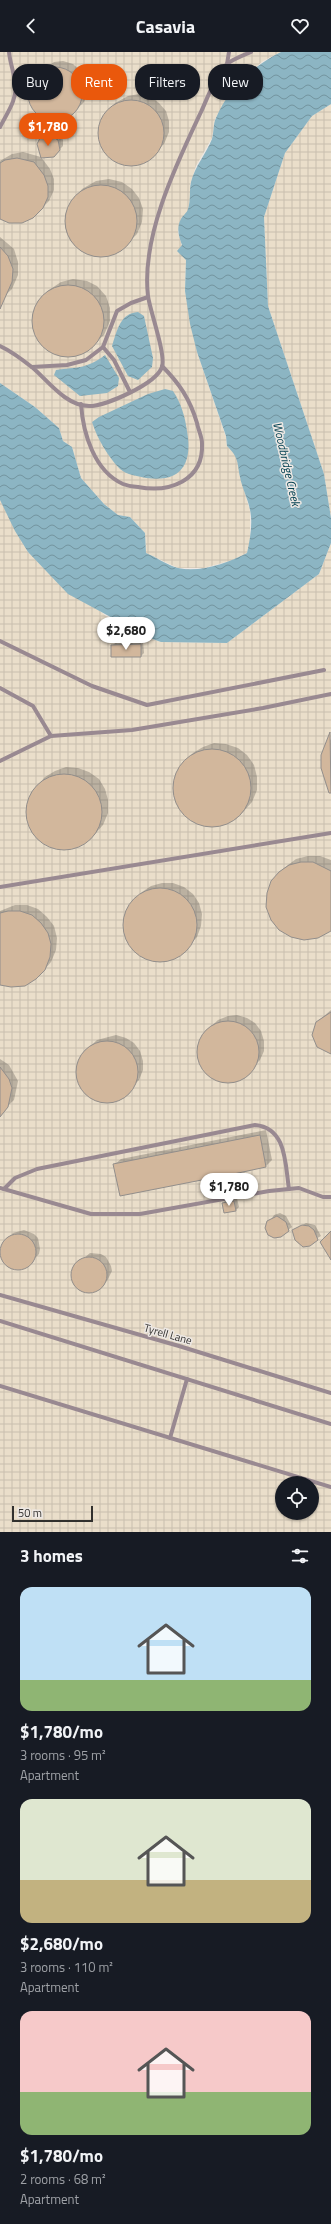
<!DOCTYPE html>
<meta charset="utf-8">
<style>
:root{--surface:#171b24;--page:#20242c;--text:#f1f3f6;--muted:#9ea1a6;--accent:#ea580c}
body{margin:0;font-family:"Titillium Web",sans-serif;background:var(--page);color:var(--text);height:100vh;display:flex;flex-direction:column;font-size:15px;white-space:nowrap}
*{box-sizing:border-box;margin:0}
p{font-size:13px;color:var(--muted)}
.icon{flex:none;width:22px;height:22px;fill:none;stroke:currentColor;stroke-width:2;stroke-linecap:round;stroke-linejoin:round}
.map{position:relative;height:1480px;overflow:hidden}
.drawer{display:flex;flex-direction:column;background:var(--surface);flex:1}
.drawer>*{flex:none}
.hud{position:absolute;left:12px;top:12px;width:307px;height:36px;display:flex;gap:8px}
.controls{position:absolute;left:275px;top:1424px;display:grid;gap:8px}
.controls a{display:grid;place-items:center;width:44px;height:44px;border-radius:50%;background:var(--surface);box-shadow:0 1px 3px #0004;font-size:20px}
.scale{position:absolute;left:12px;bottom:10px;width:81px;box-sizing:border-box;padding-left:4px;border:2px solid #31302e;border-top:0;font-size:11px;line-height:14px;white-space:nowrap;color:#31302e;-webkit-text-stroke:3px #ede8e4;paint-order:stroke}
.price{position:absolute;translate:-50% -34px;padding:0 9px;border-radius:14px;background:#fff;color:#222;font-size:13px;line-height:26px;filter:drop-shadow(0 1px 2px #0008)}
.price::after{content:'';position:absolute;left:50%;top:24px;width:12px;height:9px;margin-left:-6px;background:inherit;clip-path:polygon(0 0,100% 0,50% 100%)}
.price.on{background:var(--accent);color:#fff}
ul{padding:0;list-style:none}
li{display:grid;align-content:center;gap:8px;height:212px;padding:0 20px}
li span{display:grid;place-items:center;height:124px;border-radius:12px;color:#555}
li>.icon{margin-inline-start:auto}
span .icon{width:72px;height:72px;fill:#fffc;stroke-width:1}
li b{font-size:17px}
h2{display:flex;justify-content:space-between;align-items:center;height:48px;padding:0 20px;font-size:17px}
.pill{padding:0 14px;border-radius:16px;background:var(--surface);box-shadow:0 1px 3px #0004;font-size:14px;line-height:36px}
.pill.on{background:var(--accent);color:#fff}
header{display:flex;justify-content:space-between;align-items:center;height:52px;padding:0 20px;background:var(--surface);font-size:18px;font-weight:700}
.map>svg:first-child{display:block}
.industrial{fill:url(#industrial-grid);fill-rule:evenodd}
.water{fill:url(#water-waves)}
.shadow{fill:#0003}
.building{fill:#d2b79c;stroke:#928e8b}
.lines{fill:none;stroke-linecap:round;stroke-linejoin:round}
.service{stroke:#998991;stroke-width:4}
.labels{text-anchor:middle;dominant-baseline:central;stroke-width:3;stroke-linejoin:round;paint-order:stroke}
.street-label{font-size:11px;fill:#31302e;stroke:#ede8e4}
.water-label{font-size:12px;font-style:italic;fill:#044252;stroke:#ede8e4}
</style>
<header><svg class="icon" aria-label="back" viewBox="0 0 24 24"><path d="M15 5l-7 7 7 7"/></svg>Casavia<svg class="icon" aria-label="heart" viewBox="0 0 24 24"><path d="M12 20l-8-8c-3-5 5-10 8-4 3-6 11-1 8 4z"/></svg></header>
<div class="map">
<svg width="331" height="1480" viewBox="0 0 331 1480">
<defs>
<pattern id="industrial-grid" width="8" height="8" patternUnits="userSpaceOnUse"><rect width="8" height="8" fill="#eadeca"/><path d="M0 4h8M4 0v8" fill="none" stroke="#c9bfae"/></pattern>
<pattern id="water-waves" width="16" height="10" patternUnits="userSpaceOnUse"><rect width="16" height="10" fill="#8cb5c3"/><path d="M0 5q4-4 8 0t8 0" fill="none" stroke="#73949f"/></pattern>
</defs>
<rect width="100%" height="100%" fill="#ede8e4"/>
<g class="industrial">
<polygon points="0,0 281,0 263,9 243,27 222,55 215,67 212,86 196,114 190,133 191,142 188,159 181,168 178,180 186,208 185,239 197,300 226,385 227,394 235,402 240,413 240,424 250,459 250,489 247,501 233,508 204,516 178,516 146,501 145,481 130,465 118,463 104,452 81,426 72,395 63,389 59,376 35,355 0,331"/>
<polygon points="331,52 331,466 324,422 268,254 264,165 285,101 312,64"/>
<path d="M0,448L28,500L106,564L131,576L138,582L161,590L227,591L319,522L331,491V1480H0ZM282,1431H312V1461H282Z"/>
</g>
<g class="water">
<path d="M281,0H331V52L312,64L285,101L264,165L268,254L324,422L331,466V491L319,522L227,591L161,590L138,582L131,576L68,542L28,500L15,479L0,448V331L35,355L59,376L63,389L72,395L81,426L104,452L118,463L130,465L145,481L146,501C156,505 167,513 178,516C200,521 228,511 247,501C250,488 253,471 250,458C248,447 242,436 240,425C237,410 239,406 227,394L226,384L197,300L190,272L185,239L186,208L177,199L182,193C179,185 176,176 181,167C183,163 187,161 188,157C191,148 189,139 191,130C195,114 206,102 212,87C214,80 213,72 216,66C228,37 254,13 281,0Z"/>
<path d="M138,260L144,264L153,306L152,315L138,328L128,324L112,294C117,279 120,261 138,260Z"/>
<path d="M105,303L119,326L118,334L107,341L80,344L54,323L56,318C77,315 87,317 105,303Z"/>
<path d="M165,337L173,339C181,351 185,364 187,379C193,412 181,431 146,426C137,424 127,423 120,417C108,405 97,386 92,370L99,365L148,342Z"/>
</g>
<g class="shadow">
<polygon points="63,9 73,12 85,23 88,40 84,50 69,65 60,68 50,68 40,64 32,55 30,50 30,35 44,17 54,10"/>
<polygon points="139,42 151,45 159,51 166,59 169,69 169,80 164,92 147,108 137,112 124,112 112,107 103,97 100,90 100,71 115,51 128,44"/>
<polygon points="52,79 58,81 63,88 63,94 57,100 44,85"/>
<polygon points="23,100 41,105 50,117 54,127 54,138 49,149 32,166 0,166 0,109 12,102"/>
<polygon points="109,127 122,130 132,137 139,146 143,157 142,170 137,182 119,200 107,204 93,204 80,198 70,188 66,179 65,165 67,158 82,137 96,129"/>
<polygon points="0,185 14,197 18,210 18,223 12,237 0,248"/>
<polygon points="73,227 87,229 97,234 106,244 110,256 110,269 104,283 84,300 72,304 58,302 46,296 37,285 34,277 34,259 42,245 49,238 61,230"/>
<polygon points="143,590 144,601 141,604 112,594 115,591"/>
<polygon points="331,687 331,734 326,729 327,692"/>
<polygon points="214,691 226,692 238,696 247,703 254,713 257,725 257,738 252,750 243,760 236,767 224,773 211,775 198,772 187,765 178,755 174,742 174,729 179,717 193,701 203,695"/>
<polygon points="66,715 78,716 89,720 99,727 105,737 108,748 108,761 103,773 94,783 87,789 76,795 63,797 50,794 39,788 31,778 27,765 27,752 31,741 45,725 55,719"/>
<polygon points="308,804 320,804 331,808 331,877 279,820 296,807"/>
<polygon points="162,831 173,831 184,835 193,842 199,851 202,862 201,874 197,885 182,901 170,907 158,909 146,906 136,900 128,890 124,878 124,866 128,855 142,840 151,834"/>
<polygon points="15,853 27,853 38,857 47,865 54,874 57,886 56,898 51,910 36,927 0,932 0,859"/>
<polygon points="331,958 331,1001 317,970"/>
<polygon points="237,963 247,966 255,971 261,979 264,989 264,999 260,1008 247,1022 239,1028 229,1030 219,1029 210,1025 203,1018 199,1009 198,999 199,990 204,981 218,968 228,964"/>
<polygon points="116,983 126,986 134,991 140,999 143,1009 143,1018 139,1028 126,1042 118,1047 108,1049 98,1048 89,1044 82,1037 76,1019 78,1009 83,1001 97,988"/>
<polygon points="0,1007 9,1013 18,1029 14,1048 0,1061"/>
<polygon points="266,1078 272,1108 266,1114 235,1121 238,1135 232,1141 217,1124 115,1112 121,1107"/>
<polygon points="237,1146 239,1155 236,1158 223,1151 226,1148"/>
<polygon points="280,1161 286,1164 292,1175 288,1178 266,1176 274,1163"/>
<polygon points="306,1171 315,1173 321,1184 303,1194 298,1191 293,1178"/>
<polygon points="24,1178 34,1182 38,1186 40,1197 39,1202 26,1215 15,1217 10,1215 2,1207 2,1196 13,1181"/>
<polygon points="90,1201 101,1202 106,1205 111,1214 112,1219 107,1229 92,1239 81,1238 77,1234 72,1224 76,1213"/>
</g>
<g class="building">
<circle cx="55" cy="42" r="27"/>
<circle cx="131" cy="81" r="33"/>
<polygon points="48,82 58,88 60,98 54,105 41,106 37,92 40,86"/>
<polygon points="17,106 34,110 44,123 48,134 48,145 43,156 33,166 22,171 9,171 0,167 0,111 5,108"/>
<circle cx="101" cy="169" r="36"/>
<polygon points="0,195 8,204 13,217 12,230 0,257"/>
<circle cx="68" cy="269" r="36"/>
<polygon points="141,592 141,605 111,605 111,593"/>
<polygon points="330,680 331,741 329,741 321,716 321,703"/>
<circle cx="212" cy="736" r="39"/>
<circle cx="64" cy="760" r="38"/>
<polygon points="301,810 313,810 331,819 331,879 318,886 304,888 291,885 279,878 271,868 266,855 267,841 271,829 279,820 289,813"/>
<circle cx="160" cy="873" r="37"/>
<polygon points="8,859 20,859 32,863 41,871 48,881 51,892 50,905 45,918 36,927 25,934 11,935 0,933 0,861"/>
<polygon points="331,960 331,1002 317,995 312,983 316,970"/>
<circle cx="228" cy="1000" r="31"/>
<circle cx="107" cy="1020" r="31"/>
<polygon points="0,1015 9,1027 12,1036 8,1055 0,1065"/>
<polygon points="260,1083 266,1115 229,1123 233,1142 221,1144 217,1125 120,1144 113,1112"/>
<polygon points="234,1149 236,1159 224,1161 222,1151"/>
<polygon points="277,1164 286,1170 289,1179 281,1185 274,1186 268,1183 265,1176 267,1169"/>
<polygon points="302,1173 309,1174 314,1178 318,1188 310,1194 303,1195 295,1188 292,1178"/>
<polygon points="331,1179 331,1208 320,1190"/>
<circle cx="18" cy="1200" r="18"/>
<circle cx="89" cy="1223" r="18"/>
</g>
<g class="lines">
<g class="service">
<polyline points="227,12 229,0"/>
<path d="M0,75C7,61 18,47 15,31C14,20 10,11 9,0"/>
<path d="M0,294C11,299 23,308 33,316C48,329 66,354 89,354C106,354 156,332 162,315C166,302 150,259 148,244C141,185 176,113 201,60C207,47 216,22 227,12C233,7 244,3 251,0"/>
<polyline points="103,295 114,308 130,340"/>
<polyline points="32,315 67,313 86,308 103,295 117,259 131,251 148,245"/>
<path d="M81,352C83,381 94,419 123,432C128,434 134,435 138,435C169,441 204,429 202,391C202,385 198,377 197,371C190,347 179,331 162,314"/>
<polyline points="0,589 92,634 147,653 324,618"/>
<polyline points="0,636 33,654 51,684"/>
<polyline points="0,709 51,684 132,678 263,656 331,642"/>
<polyline points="0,835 331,781"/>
<polyline points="0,1136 91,1162 140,1162 269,1139 299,1136 323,1145 331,1145"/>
<path d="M4,1137L15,1126L37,1117L255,1073C287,1076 285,1112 289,1137"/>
<polyline points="0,1243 179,1294 331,1341"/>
<polyline points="0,1269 331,1372"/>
<polyline points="0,1334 331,1435"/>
<polyline points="170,1386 187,1327"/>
</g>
</g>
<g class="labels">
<g class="street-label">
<text transform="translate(168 1282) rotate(16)">Tyrell Lane</text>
</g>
<g class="water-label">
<text transform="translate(287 412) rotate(77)">Woodbridge Creek</text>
</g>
</g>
</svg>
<div class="controls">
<a><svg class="icon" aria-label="locate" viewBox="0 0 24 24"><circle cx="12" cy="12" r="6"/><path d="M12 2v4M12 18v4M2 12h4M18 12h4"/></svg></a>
</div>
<div class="scale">50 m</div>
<b class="price on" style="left:48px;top:95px">$1,780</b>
<b class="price" style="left:126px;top:599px">$2,680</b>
<b class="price" style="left:229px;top:1155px">$1,780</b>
<div class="hud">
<a class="pill">Buy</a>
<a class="pill on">Rent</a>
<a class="pill">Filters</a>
<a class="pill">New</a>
</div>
</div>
<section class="drawer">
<h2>3 homes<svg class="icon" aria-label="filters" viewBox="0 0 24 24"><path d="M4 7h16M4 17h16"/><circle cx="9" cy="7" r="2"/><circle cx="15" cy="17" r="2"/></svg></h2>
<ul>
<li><span style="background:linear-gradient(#bfe0f5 75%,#8fb573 0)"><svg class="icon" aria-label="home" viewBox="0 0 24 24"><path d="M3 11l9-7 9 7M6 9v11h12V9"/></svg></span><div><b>$1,780/mo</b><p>3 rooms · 95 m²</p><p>Apartment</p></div></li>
<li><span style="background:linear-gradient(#dfe7d0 65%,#c2b280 0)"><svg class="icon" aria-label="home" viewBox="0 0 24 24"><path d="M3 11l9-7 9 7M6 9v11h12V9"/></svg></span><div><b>$2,680/mo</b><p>3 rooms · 110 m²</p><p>Apartment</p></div></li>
<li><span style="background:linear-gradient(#f6c9c9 65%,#8fb573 0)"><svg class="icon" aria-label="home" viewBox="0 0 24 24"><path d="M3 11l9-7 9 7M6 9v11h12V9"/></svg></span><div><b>$1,780/mo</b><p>2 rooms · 68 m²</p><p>Apartment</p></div></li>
</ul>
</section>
